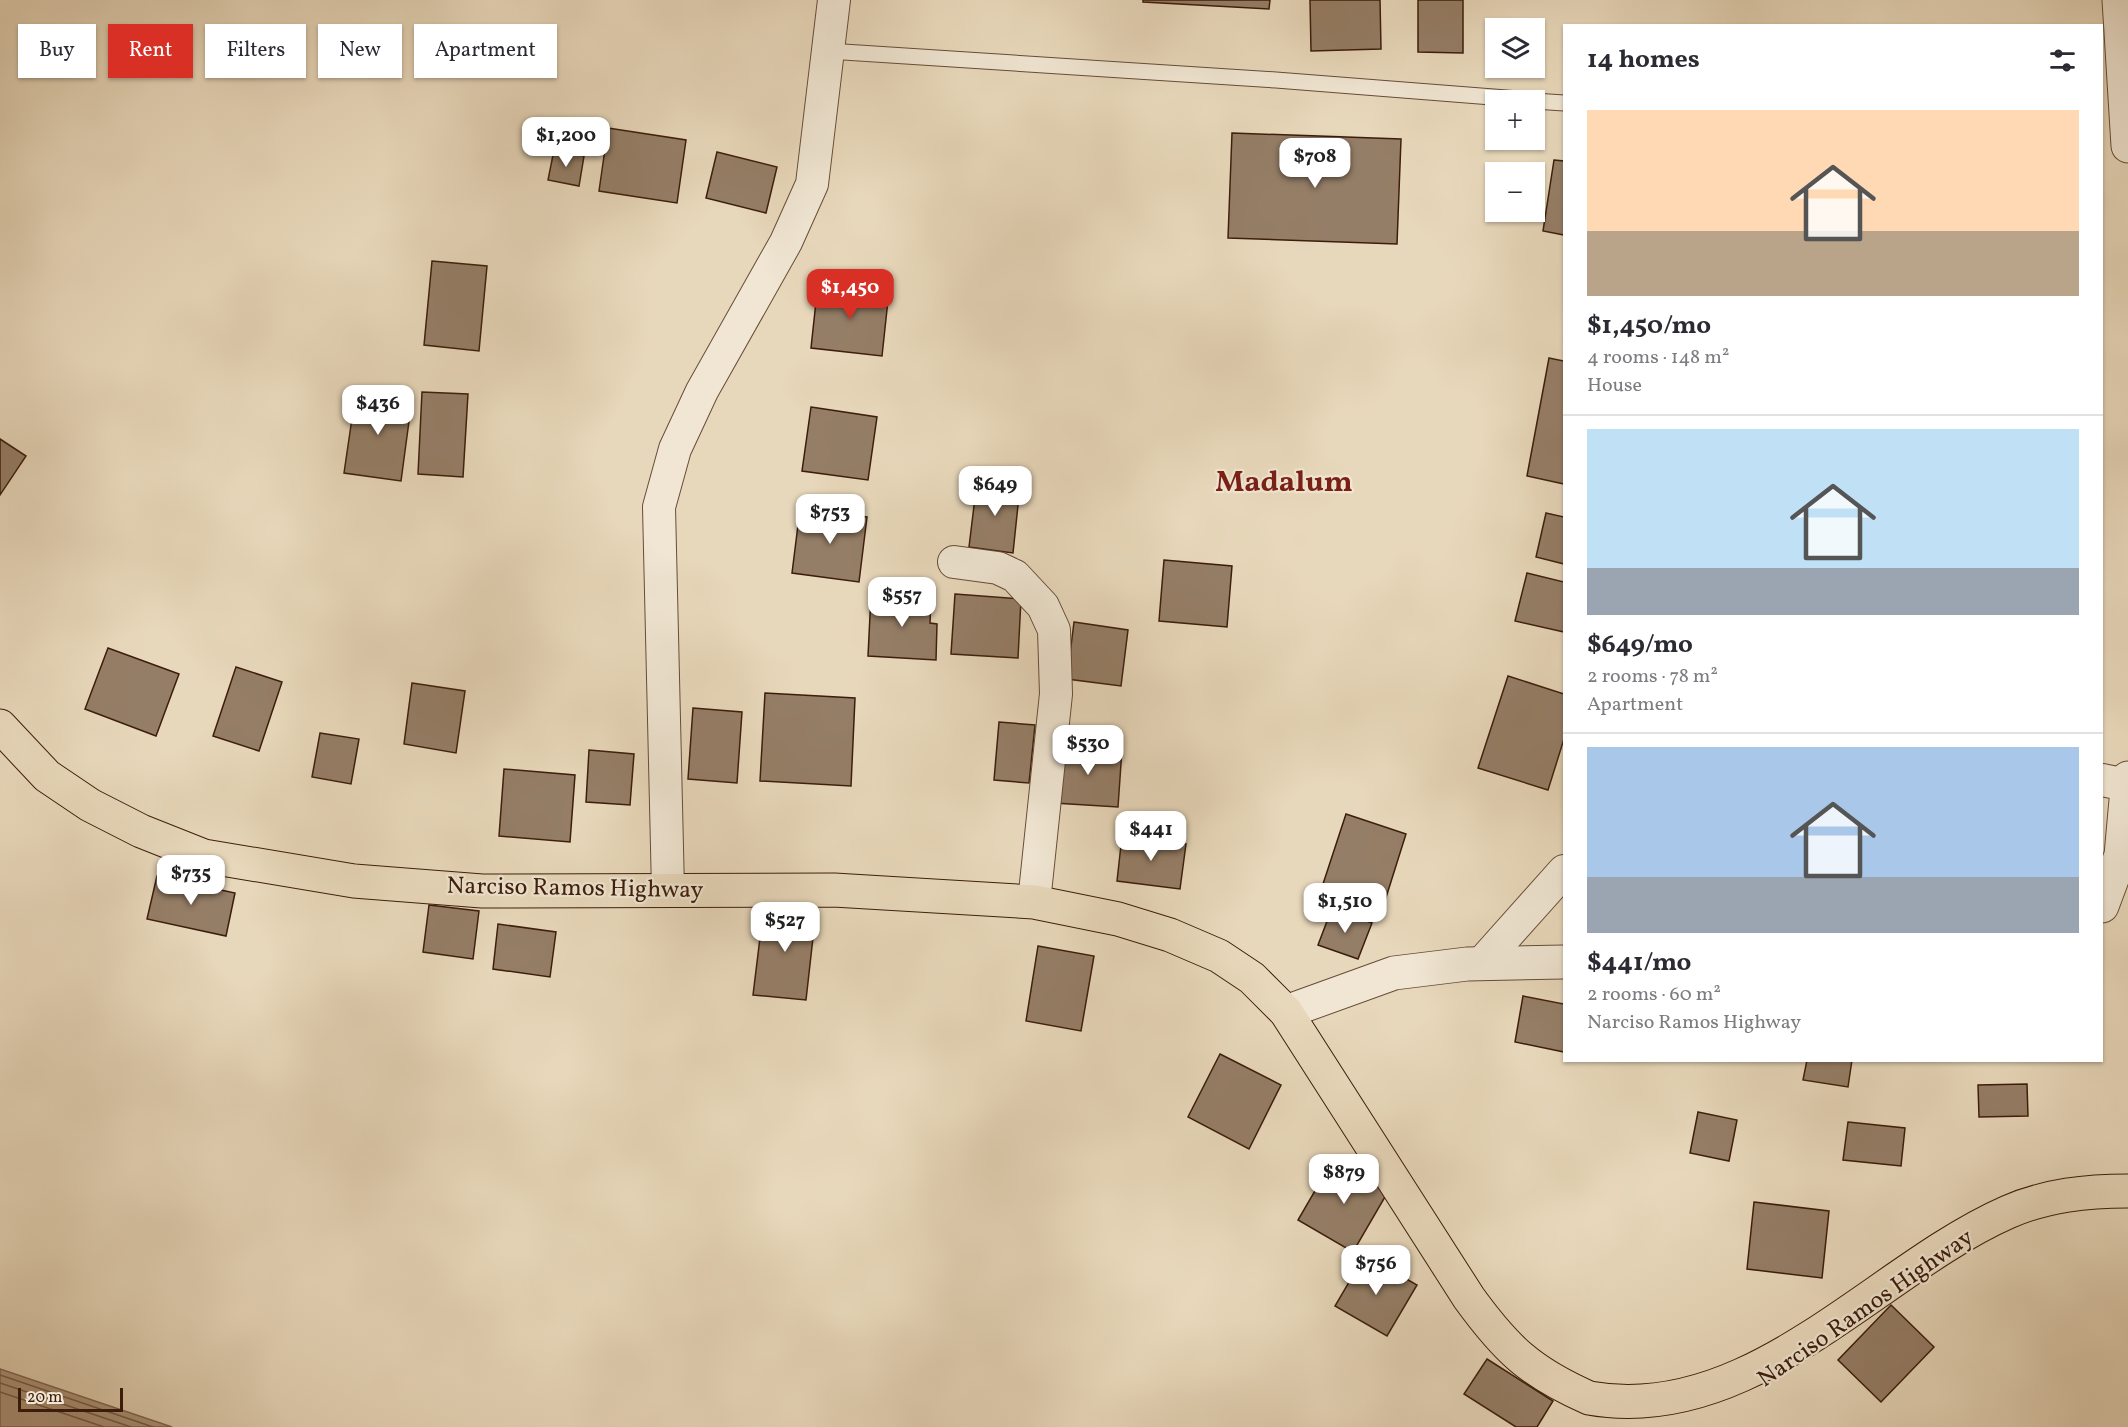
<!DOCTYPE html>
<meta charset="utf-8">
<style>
:root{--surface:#fff;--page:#f2f2f3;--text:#2b2b33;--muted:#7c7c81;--line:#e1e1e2;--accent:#d93025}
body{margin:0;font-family:Vollkorn,serif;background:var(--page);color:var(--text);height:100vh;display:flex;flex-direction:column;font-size:22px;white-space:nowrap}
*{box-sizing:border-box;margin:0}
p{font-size:20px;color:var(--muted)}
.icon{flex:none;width:33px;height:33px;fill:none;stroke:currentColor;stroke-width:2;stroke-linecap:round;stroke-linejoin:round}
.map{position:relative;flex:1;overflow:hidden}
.sheet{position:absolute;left:1563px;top:24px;width:540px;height:1038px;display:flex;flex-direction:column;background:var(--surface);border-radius:0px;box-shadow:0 2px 4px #0004}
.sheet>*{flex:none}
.banner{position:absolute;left:18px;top:24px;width:570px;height:54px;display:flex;gap:12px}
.fabs{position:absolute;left:1485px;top:18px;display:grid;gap:12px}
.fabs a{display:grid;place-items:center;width:60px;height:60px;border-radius:0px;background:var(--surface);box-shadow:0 2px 4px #0004;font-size:30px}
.scale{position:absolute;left:18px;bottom:15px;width:105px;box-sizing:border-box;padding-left:6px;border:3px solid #3c1d0c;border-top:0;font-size:16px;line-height:21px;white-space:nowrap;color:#3c1d0c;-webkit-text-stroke:4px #f0e6d3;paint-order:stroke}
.price{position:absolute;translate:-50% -51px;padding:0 14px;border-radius:12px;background:#fff;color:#222;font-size:20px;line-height:39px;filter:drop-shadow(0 2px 3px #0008)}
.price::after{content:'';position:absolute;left:50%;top:36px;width:18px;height:14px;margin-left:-9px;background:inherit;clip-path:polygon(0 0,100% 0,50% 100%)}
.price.selected{background:var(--accent);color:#fff}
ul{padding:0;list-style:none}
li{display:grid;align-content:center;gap:12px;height:318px;padding:0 24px}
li+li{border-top:2px solid var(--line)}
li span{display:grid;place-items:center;height:186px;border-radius:0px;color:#555}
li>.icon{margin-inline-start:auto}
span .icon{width:108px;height:108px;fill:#fffc;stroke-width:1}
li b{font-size:26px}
h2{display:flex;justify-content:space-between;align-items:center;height:72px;padding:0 24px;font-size:26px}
.chip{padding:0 21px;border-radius:0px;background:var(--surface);box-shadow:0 2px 4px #0004;font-size:21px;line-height:54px}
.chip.selected{background:var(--accent);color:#fff}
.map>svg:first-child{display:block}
.water{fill:#ae9880;stroke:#806752;stroke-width:1.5}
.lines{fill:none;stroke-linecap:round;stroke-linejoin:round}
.shore{stroke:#755a46;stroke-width:1.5}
.building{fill:#957e67;stroke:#3c1d0c;stroke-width:1.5}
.service-casing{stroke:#674c38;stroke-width:17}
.minor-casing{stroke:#674c38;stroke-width:34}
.tertiary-casing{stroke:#674c38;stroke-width:35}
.trunk-casing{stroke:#3c1d0c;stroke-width:35}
.service{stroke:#f0e6d3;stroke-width:15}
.minor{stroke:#f0e6d3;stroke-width:32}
.tertiary{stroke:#f0e6d3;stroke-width:33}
.trunk{stroke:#e8d8bb;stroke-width:33}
.labels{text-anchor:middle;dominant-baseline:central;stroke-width:4.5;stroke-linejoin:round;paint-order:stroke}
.street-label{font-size:24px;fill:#3c1d0c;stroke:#f0e6d3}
.district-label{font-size:30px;font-weight:bold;fill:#7a1f14;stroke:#f0e6d3}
</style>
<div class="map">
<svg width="2128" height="1427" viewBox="0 0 2128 1427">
<rect width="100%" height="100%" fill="#e8d8bb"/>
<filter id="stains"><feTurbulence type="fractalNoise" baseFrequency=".00333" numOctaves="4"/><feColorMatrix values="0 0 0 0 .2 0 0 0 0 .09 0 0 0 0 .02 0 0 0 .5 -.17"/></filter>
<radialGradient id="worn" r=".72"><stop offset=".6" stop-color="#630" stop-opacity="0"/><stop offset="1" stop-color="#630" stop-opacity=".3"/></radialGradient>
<polygon class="water" points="0,1369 172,1427 0,1427"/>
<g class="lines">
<g class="shore">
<polyline points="0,1375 153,1427"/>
<polyline points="0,1383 131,1427"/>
<polyline points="0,1392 104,1427"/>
</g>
</g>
<g class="building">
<polygon points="1143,0 1270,0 1269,9 1143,2"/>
<polygon points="1310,0 1380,0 1381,49 1311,51"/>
<polygon points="1418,0 1463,0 1463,53 1418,52"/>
<polygon points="608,128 686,140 677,203 599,191"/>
<polygon points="1232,133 1401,139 1397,244 1228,238"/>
<polygon points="554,150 584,156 579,186 548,180"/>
<polygon points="717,152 777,167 766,213 706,198"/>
<polygon points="1554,160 1564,161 1564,235 1543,231"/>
<polygon points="432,261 487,266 479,351 424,345"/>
<polygon points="818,283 889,291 882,356 811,348"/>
<polygon points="1549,358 1564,361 1564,484 1527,476"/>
<polygon points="356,391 412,399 401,481 344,473"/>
<polygon points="422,392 468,394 463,477 418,474"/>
<polygon points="811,407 877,417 868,480 802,471"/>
<polygon points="0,439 26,456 0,495"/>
<polygon points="977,481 1020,486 1013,553 969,547"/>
<polygon points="800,509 867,517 859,582 792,573"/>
<polygon points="1546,513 1564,517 1564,564 1536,557"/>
<polygon points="1164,560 1232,566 1227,627 1159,621"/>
<polygon points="1527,573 1564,582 1564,632 1515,621"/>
<polygon points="955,594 1021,599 1018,658 951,654"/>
<polygon points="871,595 931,599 930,623 937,624 936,660 868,656"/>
<polygon points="1074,622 1128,630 1121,686 1067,679"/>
<polygon points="108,648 179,674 156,736 85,709"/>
<polygon points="236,667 282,682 259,751 213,736"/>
<polygon points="1508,676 1564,694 1564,739 1548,790 1478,768"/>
<polygon points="412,683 465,691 456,753 404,744"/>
<polygon points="765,693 855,698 851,786 760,781"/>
<polygon points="693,708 742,712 737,783 688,779"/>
<polygon points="999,722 1035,725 1029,783 994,780"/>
<polygon points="320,733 359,739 351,784 312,777"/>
<polygon points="1057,744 1122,749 1118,807 1054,803"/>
<polygon points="589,750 634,754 630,805 586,802"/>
<polygon points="504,769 575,775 570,842 499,836"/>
<polygon points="1346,814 1406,834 1383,907 1322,887"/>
<polygon points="1122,836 1186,844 1180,889 1117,881"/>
<polygon points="157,876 235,893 226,936 147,919"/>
<polygon points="429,905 479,911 473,959 423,952"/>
<polygon points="764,905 816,911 806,1000 753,995"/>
<polygon points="1332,908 1372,923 1358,959 1318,945"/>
<polygon points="498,924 556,932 550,977 493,969"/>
<polygon points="1038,946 1094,956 1081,1031 1026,1021"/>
<polygon points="1523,996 1564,1004 1564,1052 1515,1042"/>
<polygon points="1220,1054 1281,1085 1249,1149 1188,1117"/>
<polygon points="1807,1060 1852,1060 1848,1087 1803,1080"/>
<polygon points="2027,1084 2028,1116 1979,1117 1978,1085"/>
<polygon points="1698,1112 1737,1120 1729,1161 1690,1153"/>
<polygon points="1848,1122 1905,1128 1901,1166 1843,1160"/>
<polygon points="1334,1158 1389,1190 1353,1252 1298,1220"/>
<polygon points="1754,1202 1829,1211 1822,1278 1747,1269"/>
<polygon points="1365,1255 1417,1285 1387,1336 1335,1306"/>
<polygon points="1891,1305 1934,1347 1881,1402 1838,1360"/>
<polygon points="1487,1359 1553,1401 1537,1427 1516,1427 1464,1394"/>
</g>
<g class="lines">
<g class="service-casing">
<g id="service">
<polyline points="828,51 1276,80 1531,100"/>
<polyline points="1534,101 1564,103"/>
</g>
</g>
<g class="minor-casing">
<g id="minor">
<polyline points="954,562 998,568 1015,576 1043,606 1054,630 1056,694 1034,902"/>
<polyline points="2102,780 2127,785"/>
<polyline points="668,890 659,507 675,449 702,391 786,242 812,184 834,0"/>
<polyline points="1481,964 1564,871"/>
</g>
</g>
<g class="tertiary-casing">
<g id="tertiary">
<polyline points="2119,0 2128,146"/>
<polyline points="2102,906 2121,855 2128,778"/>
<polyline points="1286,1012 1394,973 1467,964 1564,962"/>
</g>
</g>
<g class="trunk-casing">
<path id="trunk" d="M0,726L47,776L90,805L141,831L204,856L354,881L482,891L834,890L1034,902L1118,919L1170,935L1219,956L1252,978L1286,1012L1469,1298C1506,1349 1530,1372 1589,1398C1751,1427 1876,1270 2008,1212C2047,1195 2087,1191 2128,1191"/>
</g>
<use href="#service" class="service"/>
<use href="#minor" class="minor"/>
<use href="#tertiary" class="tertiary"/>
<use href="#trunk" class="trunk"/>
</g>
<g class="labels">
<g class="street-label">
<text transform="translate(575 889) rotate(1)">Narciso Ramos Highway</text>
<text transform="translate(1866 1309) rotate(-35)">Narciso Ramos Highway</text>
</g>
<g class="district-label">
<text x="1284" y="483">Madalum</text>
</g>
</g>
<rect width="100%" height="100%" filter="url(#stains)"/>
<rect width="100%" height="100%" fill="url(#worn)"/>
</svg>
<div class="fabs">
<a><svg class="icon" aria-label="layers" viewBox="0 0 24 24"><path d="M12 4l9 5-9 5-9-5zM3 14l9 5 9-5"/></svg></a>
<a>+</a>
<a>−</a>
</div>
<div class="scale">20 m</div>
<b class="price" style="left:566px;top:168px">$1,200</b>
<b class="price" style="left:1315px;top:189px">$708</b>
<b class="price selected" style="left:850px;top:320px">$1,450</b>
<b class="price" style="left:378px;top:436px">$436</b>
<b class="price" style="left:995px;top:517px">$649</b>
<b class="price" style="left:830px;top:545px">$753</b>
<b class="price" style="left:902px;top:628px">$557</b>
<b class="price" style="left:1088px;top:776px">$530</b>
<b class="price" style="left:1151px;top:862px">$441</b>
<b class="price" style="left:191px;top:906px">$735</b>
<b class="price" style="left:1345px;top:934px">$1,510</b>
<b class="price" style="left:785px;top:953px">$527</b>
<b class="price" style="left:1344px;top:1205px">$879</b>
<b class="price" style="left:1376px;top:1296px">$756</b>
<div class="banner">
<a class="chip">Buy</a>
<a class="chip selected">Rent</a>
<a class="chip">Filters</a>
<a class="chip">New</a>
<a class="chip">Apartment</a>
</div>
<section class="sheet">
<h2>14 homes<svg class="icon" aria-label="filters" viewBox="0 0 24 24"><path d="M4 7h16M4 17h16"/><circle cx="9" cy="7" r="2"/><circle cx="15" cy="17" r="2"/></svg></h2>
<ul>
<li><span style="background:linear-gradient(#ffd9b3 65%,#b9a48a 0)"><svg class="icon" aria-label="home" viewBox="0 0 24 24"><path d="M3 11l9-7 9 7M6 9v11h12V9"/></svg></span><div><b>$1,450/mo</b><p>4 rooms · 148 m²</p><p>House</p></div></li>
<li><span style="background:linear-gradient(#bfe0f5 75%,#9aa5b1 0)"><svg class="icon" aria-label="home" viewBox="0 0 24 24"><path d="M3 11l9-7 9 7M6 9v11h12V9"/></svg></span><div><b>$649/mo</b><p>2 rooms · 78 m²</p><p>Apartment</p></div></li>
<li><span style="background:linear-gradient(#a9c7e8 70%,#9aa5b1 0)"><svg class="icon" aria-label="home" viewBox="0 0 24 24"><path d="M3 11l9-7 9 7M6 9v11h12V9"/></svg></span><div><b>$441/mo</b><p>2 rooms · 60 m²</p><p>Narciso Ramos Highway</p></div></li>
</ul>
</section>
</div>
